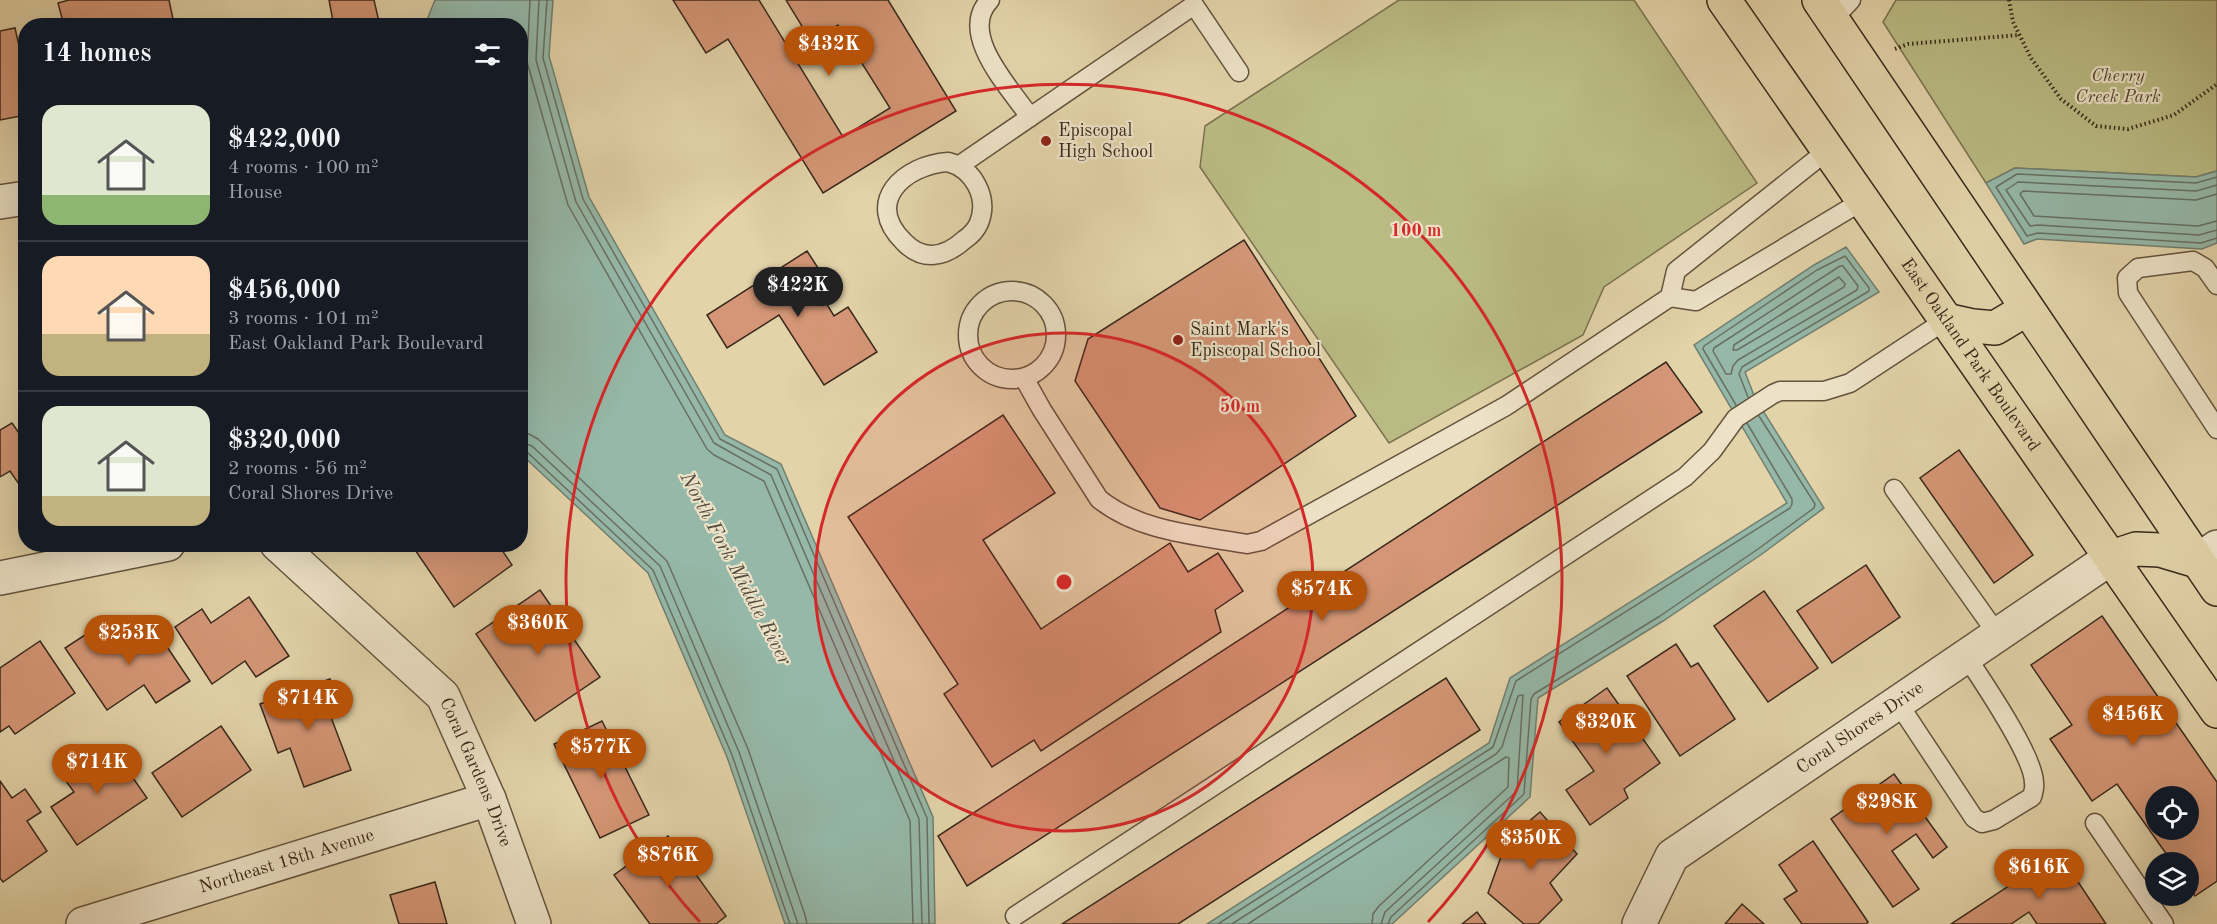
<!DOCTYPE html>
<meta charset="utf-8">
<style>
:root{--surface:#171b24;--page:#242831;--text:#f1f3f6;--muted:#9ea1a6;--line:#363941;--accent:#b45309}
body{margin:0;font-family:"Old Standard TT",serif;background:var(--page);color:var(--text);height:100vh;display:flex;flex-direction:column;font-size:22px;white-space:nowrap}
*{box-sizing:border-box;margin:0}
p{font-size:20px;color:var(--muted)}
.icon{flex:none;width:33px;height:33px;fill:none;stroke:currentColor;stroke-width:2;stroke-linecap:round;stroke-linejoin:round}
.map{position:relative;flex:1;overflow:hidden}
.panel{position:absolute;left:18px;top:18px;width:510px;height:534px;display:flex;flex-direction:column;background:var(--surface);border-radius:24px;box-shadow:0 6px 24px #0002}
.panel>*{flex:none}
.tools{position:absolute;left:2145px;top:786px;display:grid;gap:12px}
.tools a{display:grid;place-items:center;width:54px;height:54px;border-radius:50%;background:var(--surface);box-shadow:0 6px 24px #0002;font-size:30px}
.price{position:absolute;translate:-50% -51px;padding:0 14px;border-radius:21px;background:var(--accent);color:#fff;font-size:20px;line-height:39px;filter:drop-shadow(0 2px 3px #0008)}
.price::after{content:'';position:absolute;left:50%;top:36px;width:18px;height:14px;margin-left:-9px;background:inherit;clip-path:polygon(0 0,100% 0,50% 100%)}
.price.selected{background:#222;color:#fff}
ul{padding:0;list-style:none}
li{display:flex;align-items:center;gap:18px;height:150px;padding:0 24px}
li+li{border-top:2px solid var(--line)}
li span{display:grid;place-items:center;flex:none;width:168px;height:120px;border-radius:18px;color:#555}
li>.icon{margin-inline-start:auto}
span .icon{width:72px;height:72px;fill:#fffc;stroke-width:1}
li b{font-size:26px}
h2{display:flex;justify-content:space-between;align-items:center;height:72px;padding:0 24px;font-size:26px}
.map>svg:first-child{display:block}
.green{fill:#babb84;stroke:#7a7250;stroke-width:1.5}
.water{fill:#95b8a8;stroke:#707f70;stroke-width:1.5}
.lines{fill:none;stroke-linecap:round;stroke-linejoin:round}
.shore{stroke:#677062;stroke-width:1.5}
.building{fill:#d49676;stroke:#39291b;stroke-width:1.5;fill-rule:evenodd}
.service-casing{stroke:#64543e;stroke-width:21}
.minor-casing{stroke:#64543e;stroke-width:36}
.primary-casing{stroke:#39291b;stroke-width:36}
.path{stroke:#39291b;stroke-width:4;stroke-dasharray:1.5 3;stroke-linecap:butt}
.service{stroke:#ede2c7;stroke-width:18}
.minor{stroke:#ede2c7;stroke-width:33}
.primary{stroke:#e3d3a9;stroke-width:33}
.ring{fill:none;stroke:#d62828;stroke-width:3}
.poi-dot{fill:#8f2418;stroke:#ede2c7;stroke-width:2}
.labels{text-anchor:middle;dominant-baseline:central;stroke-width:4.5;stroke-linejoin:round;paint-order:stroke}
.park-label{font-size:18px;font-style:italic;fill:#534630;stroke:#ede2c7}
.poi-label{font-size:18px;fill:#39291b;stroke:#ede2c7;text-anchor:start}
.street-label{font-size:18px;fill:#39291b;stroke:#ede2c7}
.water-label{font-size:20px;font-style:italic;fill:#504d3e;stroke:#ede2c7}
.centre{fill:#d62828;stroke:#ede2c7;stroke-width:3}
.ring-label{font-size:18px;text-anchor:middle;font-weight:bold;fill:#d62828;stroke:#ede2c7;stroke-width:4.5;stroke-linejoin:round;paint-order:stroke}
</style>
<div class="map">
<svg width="2217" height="924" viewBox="0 0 2217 924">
<rect width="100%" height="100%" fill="#e3d3a9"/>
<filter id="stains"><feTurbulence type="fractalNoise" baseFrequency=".00333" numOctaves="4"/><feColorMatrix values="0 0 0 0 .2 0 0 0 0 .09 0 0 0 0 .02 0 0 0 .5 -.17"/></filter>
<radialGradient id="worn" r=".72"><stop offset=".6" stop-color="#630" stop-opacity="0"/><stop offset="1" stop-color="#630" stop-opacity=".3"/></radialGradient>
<g class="green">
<polygon points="1399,0 1634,0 1757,183 1604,287 1583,335 1389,443 1200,167 1205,126"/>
<polygon points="1896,0 2217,0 2217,171 2196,177 2015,168 1986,183 1883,22"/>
</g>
<g class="water">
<polygon points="435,0 553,0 549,56 589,197 725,435 781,464 933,817 935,924 785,924 727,757 648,573 521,454 520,26 425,25"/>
<polygon points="2015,168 2196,177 2217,171 2217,243 2202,249 2037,239 2024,244 1986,183"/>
<polygon points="1846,247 1879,292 1745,372 1755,398 1824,508 1762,554 1663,621 1538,698 1530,797 1392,924 1207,924 1489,743 1510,678 1787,503 1694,345 1814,265"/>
</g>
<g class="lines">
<g class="shore">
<polyline points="530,0 527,62 568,205 707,449 714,455 764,481 910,821 913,924"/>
<polyline points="539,0 536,60 576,202 714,443 771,475 919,819 922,924"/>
<polyline points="547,0 543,58 583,199 720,439 777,469 927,818 929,924"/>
<polyline points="2217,177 2196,183 2017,174 1996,187 2027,236 2038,233 2201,243 2217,238"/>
<polyline points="2217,185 2196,191 2018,182 2006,190 2030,226 2038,225 2199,235 2217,230"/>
<polyline points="2217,194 2196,200 2023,191 2020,194 2034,216 2198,226 2217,221"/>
<polygon points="1840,266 1843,266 1858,286 1857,290 1738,360 1733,366 1731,374 1726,374 1713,351 1714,348"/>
<polygon points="1839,277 1845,284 1844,287 1737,350 1733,350 1734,345"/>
<polyline points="1736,405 1703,349 1704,346 1817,270 1845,256 1869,288 1869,291 1742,367 1739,374 1748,397"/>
<polyline points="520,433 529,434 538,439 667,561 748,749 805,915 807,924"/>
<polyline points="520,442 532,446 660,566 739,752 798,924"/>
<polyline points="520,450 527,452 653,570 732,755 790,924"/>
<polyline points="1218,924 1493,747 1516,681 1790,508 1792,504 1792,499 1747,423"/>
<polyline points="1232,924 1496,754 1502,747 1518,696 1523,695 1517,791 1385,912 1381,924"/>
<polyline points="1248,924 1506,757 1509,758 1508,787 1379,906 1373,914 1372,924"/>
<polyline points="1388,924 1391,917 1524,794 1531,699 1534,694 1660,616 1758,549 1814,508 1815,504 1759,416"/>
</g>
</g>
<g class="building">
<polygon points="69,0 169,0 174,24 166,26 64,26 58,3"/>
<polygon points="329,0 374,0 380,26 319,26 319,23 333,21"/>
<polygon points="673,0 759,0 843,137 890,108 838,25 811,41 786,0 888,0 956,111 823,193 728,39 706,53"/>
<polygon points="15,28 26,77 26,115 0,120 0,31"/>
<polygon points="1244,240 1356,416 1200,520 1160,508 1075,381 1088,339"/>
<polygon points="807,251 833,291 823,298 834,316 848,307 877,352 824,385 779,315 727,348 707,315"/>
<polygon points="1666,362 1702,412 967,886 938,836"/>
<polygon points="1003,415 1055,493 983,540 1041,629 1170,543 1188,572 1218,553 1243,591 1215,610 1221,632 1041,751 1034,740 992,767 944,694 958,684 848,517"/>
<polygon points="12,423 26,443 26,488 23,490 10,471 0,477 0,430"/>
<polygon points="1959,450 2033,555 1994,583 1920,478"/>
<polygon points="411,544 498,544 512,565 454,607"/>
<polygon points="1866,565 1900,617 1832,663 1797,611"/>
<polygon points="540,590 600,677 535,721 476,634"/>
<polygon points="1764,591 1818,668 1768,702 1714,626"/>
<polygon points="249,597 289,656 256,677 245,661 212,684 175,627 202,609 211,623"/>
<path d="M2102,616L2217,782V881L2195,896L2188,887V862H2172L2117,784L2092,801L2050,739L2072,725L2031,665ZM2156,796H2188V830H2156Z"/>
<polygon points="149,620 190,681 156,703 144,685 107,710 65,648 91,631 104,651"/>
<polygon points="40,641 75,693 15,734 9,726 0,732 0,668"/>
<polygon points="1676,644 1691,667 1698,663 1735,719 1680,756 1627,676"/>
<polygon points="1446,678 1480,730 1178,924 1062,924"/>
<polygon points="330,679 340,708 329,712 351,770 304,787 290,748 278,753 260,704"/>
<polygon points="1607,688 1660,763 1624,789 1628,798 1590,825 1566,790 1594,771 1559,722"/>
<polygon points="602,721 649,815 600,838 554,744"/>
<polygon points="221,726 251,770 182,817 152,773"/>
<polygon points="110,745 147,798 77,845 51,807 74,792 63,777"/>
<polygon points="1894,774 1947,847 1933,858 1916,834 1892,851 1919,889 1893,907 1831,819"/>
<polygon points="0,781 12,798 25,789 41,812 27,821 47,851 3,882 0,878"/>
<polygon points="1540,812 1577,854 1550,883 1562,900 1538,924 1524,924 1488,893 1507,840"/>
<polygon points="668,836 726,916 716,924 650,924 614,875"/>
<polygon points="1813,841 1868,922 1866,924 1802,924 1784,899 1797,891 1779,865"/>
<polygon points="2059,853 2106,924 2037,924 2029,912 2011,924 1951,924"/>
<polygon points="435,882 447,924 399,924 390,895"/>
<polygon points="1742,904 1764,924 1725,924"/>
<polygon points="1477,912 1486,924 1462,924"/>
</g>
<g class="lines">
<g class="service-casing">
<g id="service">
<path d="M990,0C957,33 1010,88 1030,117"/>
<polyline points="1832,20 1851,0"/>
<polyline points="1828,150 1676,271 1670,297 1696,301 1862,201"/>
<path d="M948,162C974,169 989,198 979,223C976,230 970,236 964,240C945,257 923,262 904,242C863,202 904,165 948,162Z"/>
<polyline points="960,165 1194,5 1239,72"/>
<polyline points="2217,285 2205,268 2193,261 2138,268 2127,278 2128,293 2217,429"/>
<circle cx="1012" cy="335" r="44"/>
<path d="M1024,378L1042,410L1099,499C1140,532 1197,535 1247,544L1261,541L1506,406L1670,297"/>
<polyline points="1894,489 1998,635"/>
<path d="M1898,703L1974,818L1982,823L1994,820L2032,797C2033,793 2035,788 2034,783C2034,756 1983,682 1966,656"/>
<polyline points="2095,823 2164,924"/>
<polyline points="1015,916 1685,477 1712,451 1736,418 1773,394 1780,391 1824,391 1850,383 1946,320"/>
</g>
</g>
<g class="minor-casing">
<g id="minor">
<polyline points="0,202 26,198"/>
<path id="s1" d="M277,544L443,696L489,799L534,924"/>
<polyline points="2197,561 2217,547"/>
<polyline points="0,578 168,544"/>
<path id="s2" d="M83,924L489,799"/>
<path id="s3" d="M1639,924L1672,856L2112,557"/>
</g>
</g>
<g class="primary-casing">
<g id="primary">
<path id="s4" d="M1724,0L2217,711"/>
<polyline points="1819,0 2217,589"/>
<polyline points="1946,320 1973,326 1995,328 2027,309"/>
<polyline points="2112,557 2136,549 2160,550 2197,561"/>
</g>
</g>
<g class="path">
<polyline points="2009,0 2013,22 2031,58 2061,99 2096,126 2128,129 2174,115 2217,84"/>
<polyline points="1895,49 1908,44 2019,35"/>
</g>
<use href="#service" class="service"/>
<use href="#minor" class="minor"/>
<use href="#primary" class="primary"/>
</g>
<circle cx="1064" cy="582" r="249" fill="#d62828" fill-opacity=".12"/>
<g class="ring">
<circle cx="1064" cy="582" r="249"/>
<path d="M700 922A498 498 0 1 1 1428 922"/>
</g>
<g class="poi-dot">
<circle cx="1046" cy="141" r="6"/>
<circle cx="1178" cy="340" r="6"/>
</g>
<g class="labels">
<g class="park-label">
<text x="2118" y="76">Cherry<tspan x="2118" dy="21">Creek Park</tspan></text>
</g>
<g class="poi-label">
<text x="1058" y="131">Episcopal<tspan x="1058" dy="21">High School</tspan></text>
<text x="1190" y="330">Saint Mark's<tspan x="1190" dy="21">Episcopal School</tspan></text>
</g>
<g class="street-label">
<text stroke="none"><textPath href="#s4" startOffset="432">East Oakland Park Boulevard</textPath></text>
<text stroke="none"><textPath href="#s3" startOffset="303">Coral Shores Drive</textPath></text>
<text stroke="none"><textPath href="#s1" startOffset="308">Coral Gardens Drive</textPath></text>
<text stroke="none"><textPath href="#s2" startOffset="213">Northeast 18th Avenue</textPath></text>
</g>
<g class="water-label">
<text transform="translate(735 569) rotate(62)">North Fork Middle River</text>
</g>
</g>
<circle cx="1064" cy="582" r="9" class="centre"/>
<g class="ring-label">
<text x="1416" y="236">100 m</text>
<text x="1240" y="412">50 m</text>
</g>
<rect width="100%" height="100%" filter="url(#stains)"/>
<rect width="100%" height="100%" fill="url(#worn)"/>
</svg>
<div class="tools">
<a><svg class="icon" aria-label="locate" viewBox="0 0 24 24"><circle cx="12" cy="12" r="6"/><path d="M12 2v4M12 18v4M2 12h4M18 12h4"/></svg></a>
<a><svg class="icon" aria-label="layers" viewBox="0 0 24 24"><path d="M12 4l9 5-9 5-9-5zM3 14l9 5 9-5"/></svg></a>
</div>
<b class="price" style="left:829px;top:77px">$432K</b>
<b class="price selected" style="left:798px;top:318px">$422K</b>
<b class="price" style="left:1322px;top:622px">$574K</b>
<b class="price" style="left:538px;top:656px">$360K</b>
<b class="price" style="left:129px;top:666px">$253K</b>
<b class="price" style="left:308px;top:731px">$714K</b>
<b class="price" style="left:2133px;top:747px">$456K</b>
<b class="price" style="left:1606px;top:755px">$320K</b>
<b class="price" style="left:601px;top:780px">$577K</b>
<b class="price" style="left:97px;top:795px">$714K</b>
<b class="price" style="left:1887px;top:835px">$298K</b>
<b class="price" style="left:1531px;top:871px">$350K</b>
<b class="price" style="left:668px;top:888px">$876K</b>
<b class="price" style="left:2039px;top:900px">$616K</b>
<section class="panel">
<h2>14 homes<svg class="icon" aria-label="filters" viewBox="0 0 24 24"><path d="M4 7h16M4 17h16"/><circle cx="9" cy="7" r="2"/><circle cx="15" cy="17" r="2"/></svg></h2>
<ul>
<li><span style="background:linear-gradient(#dfe7d0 75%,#8fb573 0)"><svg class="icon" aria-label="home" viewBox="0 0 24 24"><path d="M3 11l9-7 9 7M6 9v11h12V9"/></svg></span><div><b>$422,000</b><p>4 rooms · 100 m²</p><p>House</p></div></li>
<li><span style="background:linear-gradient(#ffd9b3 65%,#c2b280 0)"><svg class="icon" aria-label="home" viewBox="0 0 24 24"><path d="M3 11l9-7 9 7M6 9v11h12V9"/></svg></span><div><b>$456,000</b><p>3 rooms · 101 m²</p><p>East Oakland Park Boulevard</p></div></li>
<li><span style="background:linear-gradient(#dfe7d0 75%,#c2b280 0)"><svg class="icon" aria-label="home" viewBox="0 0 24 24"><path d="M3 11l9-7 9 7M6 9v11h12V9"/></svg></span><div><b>$320,000</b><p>2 rooms · 56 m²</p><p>Coral Shores Drive</p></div></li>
</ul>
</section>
</div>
